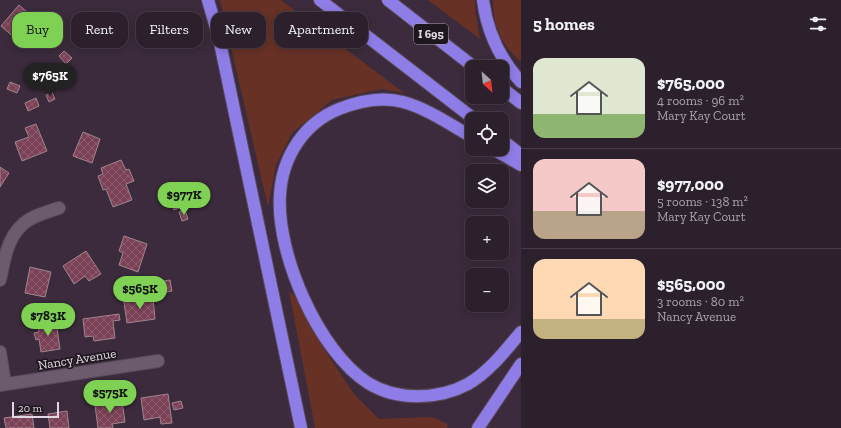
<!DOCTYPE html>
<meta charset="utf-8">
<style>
:root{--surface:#2c202d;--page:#342835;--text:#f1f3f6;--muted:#a6a3aa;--line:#483e49;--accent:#7ed153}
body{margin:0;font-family:"Zilla Slab",serif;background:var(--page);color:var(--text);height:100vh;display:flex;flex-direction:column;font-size:15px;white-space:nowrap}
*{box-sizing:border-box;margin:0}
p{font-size:13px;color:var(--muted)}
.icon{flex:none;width:22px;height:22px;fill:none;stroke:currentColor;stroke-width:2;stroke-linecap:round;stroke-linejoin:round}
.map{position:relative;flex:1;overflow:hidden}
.panel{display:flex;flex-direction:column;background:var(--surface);width:320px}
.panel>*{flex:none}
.banner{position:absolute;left:12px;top:12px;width:380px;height:36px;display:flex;gap:8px}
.needle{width:26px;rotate:153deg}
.fabs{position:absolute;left:465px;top:60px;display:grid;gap:8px}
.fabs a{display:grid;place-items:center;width:44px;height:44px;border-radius:8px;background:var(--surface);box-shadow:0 2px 10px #0003,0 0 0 1px var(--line);font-size:20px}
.scale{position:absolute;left:12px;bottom:10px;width:47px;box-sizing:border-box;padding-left:4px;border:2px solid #e2d8e3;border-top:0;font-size:11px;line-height:14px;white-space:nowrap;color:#e2d8e3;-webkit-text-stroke:3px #1e171e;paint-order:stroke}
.price{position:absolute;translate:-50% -34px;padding:0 9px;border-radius:14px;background:var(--accent);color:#111;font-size:13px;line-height:26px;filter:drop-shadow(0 1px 2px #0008)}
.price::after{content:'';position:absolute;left:50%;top:24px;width:12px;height:9px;margin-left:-6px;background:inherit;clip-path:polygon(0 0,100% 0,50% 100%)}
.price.on{background:#222;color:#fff}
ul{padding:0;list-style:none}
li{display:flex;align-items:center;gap:12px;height:100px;padding:0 12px}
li+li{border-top:1px solid var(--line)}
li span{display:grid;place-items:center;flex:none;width:112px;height:80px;border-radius:12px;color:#555}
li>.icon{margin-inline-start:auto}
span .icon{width:48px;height:48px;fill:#fffc;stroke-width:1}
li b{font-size:17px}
h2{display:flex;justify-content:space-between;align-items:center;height:48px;padding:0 12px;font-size:17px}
.tag{padding:0 14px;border-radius:12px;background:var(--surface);box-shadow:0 2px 10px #0003,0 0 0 1px var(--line);font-size:14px;line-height:36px}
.tag.on{background:var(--accent);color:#111}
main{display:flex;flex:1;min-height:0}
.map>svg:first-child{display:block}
.grass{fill:#673126}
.building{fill:url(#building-cross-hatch);stroke:#a1858d}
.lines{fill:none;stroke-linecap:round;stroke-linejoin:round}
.minor-casing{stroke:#574a59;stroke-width:14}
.motorway-casing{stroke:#574a59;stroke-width:14}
.minor{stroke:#6c5b6d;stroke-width:12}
.motorway{stroke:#8f7de7;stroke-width:12}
.labels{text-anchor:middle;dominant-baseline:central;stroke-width:3.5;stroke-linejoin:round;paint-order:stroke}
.shield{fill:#1e171e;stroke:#a79ea8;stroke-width:1}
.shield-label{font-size:12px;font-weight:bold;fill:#e2d8e3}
.street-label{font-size:13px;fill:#e2d8e3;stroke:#1e171e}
</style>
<main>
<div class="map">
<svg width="521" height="428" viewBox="0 0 521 428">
<defs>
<pattern id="building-cross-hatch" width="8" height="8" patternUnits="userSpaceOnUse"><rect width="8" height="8" fill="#7b4156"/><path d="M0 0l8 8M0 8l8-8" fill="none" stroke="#8d5c6e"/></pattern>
</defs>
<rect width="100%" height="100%" fill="#3b2b3c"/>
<g class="grass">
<polygon points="220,0 281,0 404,93 381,89 332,100 292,133 276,165 268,207"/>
<polygon points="428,0 475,0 475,9 480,39"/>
<path d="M493,0H521V62C501,45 493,26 493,0Z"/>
<polygon points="289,291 295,297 326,352 354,394 379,419 432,417 448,424 447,428 315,428"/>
</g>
<g class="building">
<polygon points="19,5 35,19 17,40 1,26"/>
<polygon points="64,51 72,58 66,64 59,56"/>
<polygon points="10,82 20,86 17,93 7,89"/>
<polygon points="52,92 55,99 49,102 46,95"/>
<polygon points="36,98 39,106 28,111 25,103"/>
<polygon points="36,124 47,151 22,161 15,142 29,137 25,128"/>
<polygon points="83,132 100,139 92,163 73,156"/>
<polygon points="121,160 126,170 129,169 134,181 126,184 132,200 113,207 106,189 103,190 98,176 103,174 101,168"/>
<polygon points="0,167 9,173 0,187"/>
<polygon points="185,197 188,205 174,210 171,201"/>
<polygon points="185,210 188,219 182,221 179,212"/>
<polygon points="124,236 147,244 138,272 119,265 123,253 119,251"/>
<polygon points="86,251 101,274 89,281 85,276 74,284 63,266"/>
<polygon points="30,267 51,272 45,297 25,293"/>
<polygon points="170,280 172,291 166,292 164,281"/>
<polygon points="153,298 155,319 127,323 124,302"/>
<polygon points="63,307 72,308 72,314 63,314"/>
<polygon points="119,314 120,320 113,321 115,338 94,341 93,336 85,337 83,319"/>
<polygon points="56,321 60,349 41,352 39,339 36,340 34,333 39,332 38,324"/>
<polygon points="168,394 172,423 161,424 160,417 144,420 141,398"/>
<polygon points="122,401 125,422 112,424 113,428 98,428 95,405"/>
<polygon points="181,401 183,408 174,410 172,403"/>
<polygon points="67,411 69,428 50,428 48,414"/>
<polygon points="32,414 34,428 6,428 4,418"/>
</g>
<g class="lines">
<g class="minor-casing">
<g id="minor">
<path d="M0,280C4,261 7,239 22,225C31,216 47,212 59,208"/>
<polyline points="0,352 5,384"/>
<polyline points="0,385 158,361"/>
</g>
</g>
<g class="motorway-casing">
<g id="motorway">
<polyline points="208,0 219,38 301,428"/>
<polyline points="320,0 474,119"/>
<polyline points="388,0 474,67"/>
<path d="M483,0C487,32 499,58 521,82"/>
<polyline points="502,88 521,103"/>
<path d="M472,137C451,125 426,108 403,102C381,96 359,101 339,109C304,123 282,157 280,195C276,253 318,351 368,383C397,401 438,400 468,384C490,371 505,351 521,332"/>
<polyline points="502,140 521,155"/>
<polyline points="493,149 521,165"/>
<polyline points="478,428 521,364"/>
</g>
</g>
<use href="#minor" class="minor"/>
<use href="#motorway" class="motorway"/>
</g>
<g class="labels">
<rect class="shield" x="414" y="24" width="34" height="20" rx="3"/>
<g class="shield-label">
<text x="431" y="34">I 695</text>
</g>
<g class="street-label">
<text transform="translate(77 359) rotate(-9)">Nancy Avenue</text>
</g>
</g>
</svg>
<div class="fabs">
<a><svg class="needle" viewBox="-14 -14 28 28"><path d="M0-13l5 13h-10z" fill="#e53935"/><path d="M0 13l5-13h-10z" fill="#a6a3aa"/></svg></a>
<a><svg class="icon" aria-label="locate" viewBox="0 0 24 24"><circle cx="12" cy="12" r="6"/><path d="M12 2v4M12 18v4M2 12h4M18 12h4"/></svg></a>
<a><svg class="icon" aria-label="layers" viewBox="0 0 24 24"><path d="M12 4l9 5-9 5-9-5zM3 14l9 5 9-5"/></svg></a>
<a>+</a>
<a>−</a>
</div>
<div class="scale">20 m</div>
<b class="price on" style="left:50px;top:97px">$765K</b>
<b class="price" style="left:184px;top:216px">$977K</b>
<b class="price" style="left:140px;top:310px">$565K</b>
<b class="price" style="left:48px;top:337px">$783K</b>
<b class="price" style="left:110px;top:414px">$575K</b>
<div class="banner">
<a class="tag on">Buy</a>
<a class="tag">Rent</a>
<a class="tag">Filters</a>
<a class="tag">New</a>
<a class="tag">Apartment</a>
</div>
</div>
<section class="panel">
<h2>5 homes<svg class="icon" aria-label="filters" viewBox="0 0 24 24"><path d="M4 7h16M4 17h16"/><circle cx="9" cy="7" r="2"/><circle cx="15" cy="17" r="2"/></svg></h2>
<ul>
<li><span style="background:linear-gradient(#dfe7d0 70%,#8fb573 0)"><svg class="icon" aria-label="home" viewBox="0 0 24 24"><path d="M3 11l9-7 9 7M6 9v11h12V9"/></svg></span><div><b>$765,000</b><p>4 rooms · 96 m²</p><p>Mary Kay Court</p></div></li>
<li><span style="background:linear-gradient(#f6c9c9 65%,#b9a48a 0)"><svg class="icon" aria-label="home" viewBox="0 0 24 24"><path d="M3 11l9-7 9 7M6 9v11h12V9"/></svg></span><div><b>$977,000</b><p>5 rooms · 138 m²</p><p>Mary Kay Court</p></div></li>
<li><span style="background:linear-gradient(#ffd9b3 75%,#c2b280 0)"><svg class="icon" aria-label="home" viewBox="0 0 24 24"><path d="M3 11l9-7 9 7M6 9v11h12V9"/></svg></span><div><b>$565,000</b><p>3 rooms · 80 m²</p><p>Nancy Avenue</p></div></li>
</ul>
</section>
</main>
